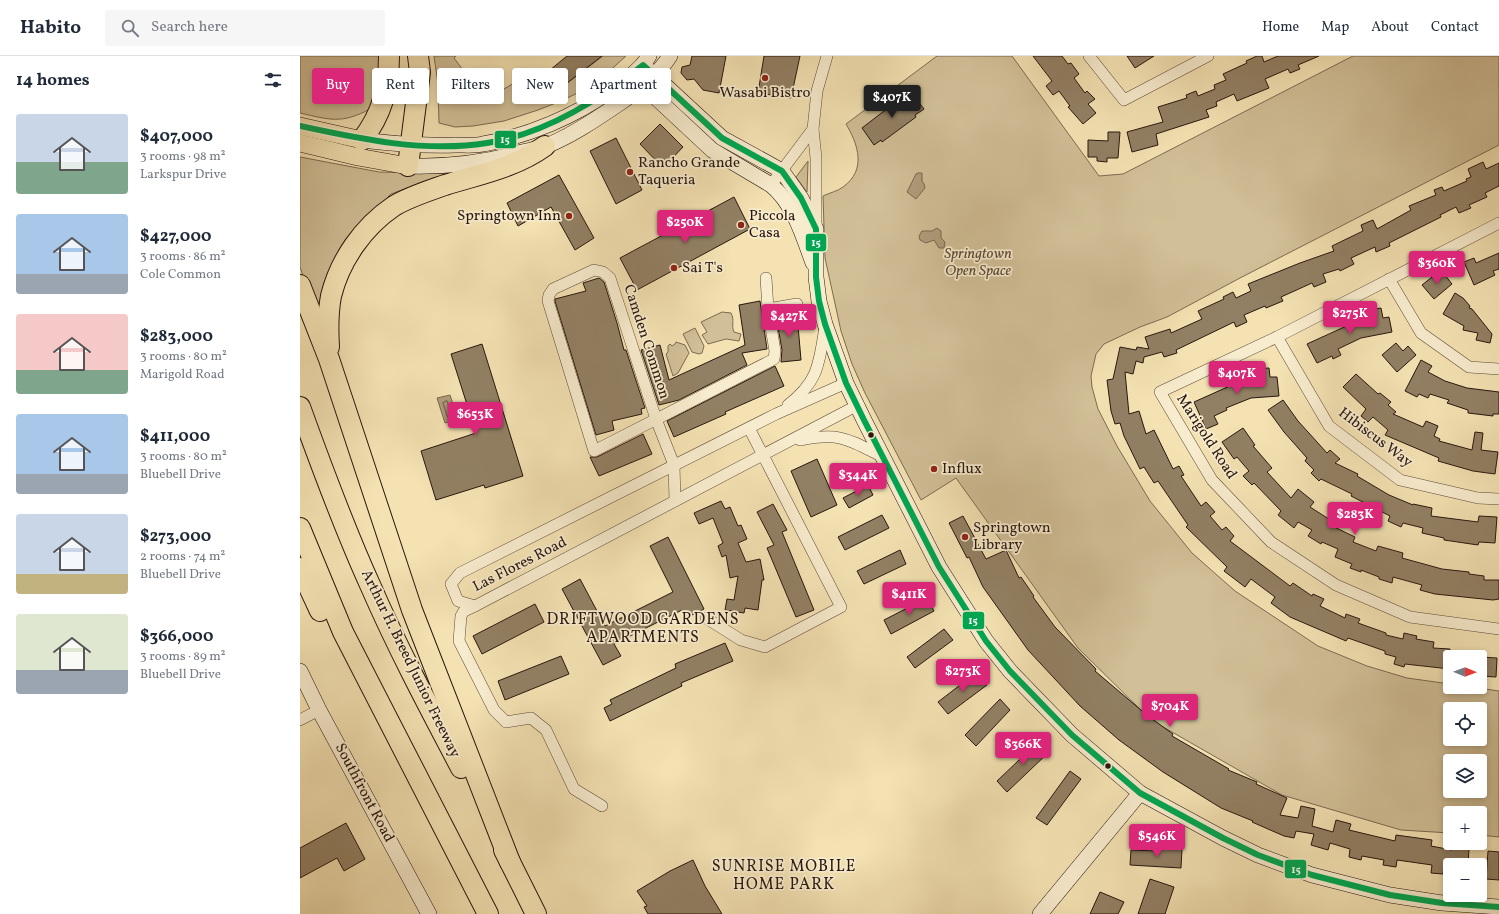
<!DOCTYPE html>
<meta charset="utf-8">
<style>
:root{--surface:#fff;--page:#f6f6f7;--text:#1f2937;--muted:#747a83;--line:#e0e1e3;--accent:#db2777}
body{margin:0;font-family:Vollkorn,serif;background:var(--page);color:var(--text);height:100vh;display:flex;flex-direction:column;font-size:15px;white-space:nowrap}
*{box-sizing:border-box;margin:0}
p{font-size:13px;color:var(--muted)}
.icon{flex:none;width:22px;height:22px;fill:none;stroke:currentColor;stroke-width:2;stroke-linecap:round;stroke-linejoin:round}
.map{position:relative;flex:1;overflow:hidden}
.details{display:flex;flex-direction:column;background:var(--surface);width:300px}
.details>*{flex:none}
.guide{position:absolute;left:12px;top:12px;width:380px;height:36px;display:flex;gap:8px}
.needle{width:26px;rotate:91deg}
.controls{position:absolute;left:1143px;top:594px;display:grid;gap:8px}
.controls a{display:grid;place-items:center;width:44px;height:44px;border-radius:4px;background:var(--surface);box-shadow:0 2px 6px #0003;font-size:20px}
.price{position:absolute;translate:-50% -34px;padding:0 9px;border-radius:4px;background:var(--accent);color:#fff;font-size:13px;line-height:26px;filter:drop-shadow(0 1px 2px #0008)}
.price::after{content:'';position:absolute;left:50%;top:24px;width:12px;height:9px;margin-left:-6px;background:inherit;clip-path:polygon(0 0,100% 0,50% 100%)}
.price.active{background:#222;color:#fff}
ul{padding:0;list-style:none}
li{display:flex;align-items:center;gap:12px;height:100px;padding:0 16px}
li span{display:grid;place-items:center;flex:none;width:112px;height:80px;border-radius:4px;color:#555}
li>.icon{margin-inline-start:auto}
span .icon{width:48px;height:48px;fill:#fffc;stroke-width:1}
li b{font-size:17px}
h2{display:flex;justify-content:space-between;align-items:center;height:48px;padding:0 16px;font-size:17px}
.tag{padding:0 14px;border-radius:4px;background:var(--surface);box-shadow:0 2px 6px #0003;font-size:14px;line-height:36px}
.tag.active{background:var(--accent);color:#fff}
header{display:flex;align-items:center;gap:24px;box-sizing:border-box;height:56px;padding:0 20px;background:var(--surface);border-bottom:1px solid var(--line)}
header strong{font-size:19px}
nav{display:flex;gap:22px;margin-inline-start:auto;font-size:14px}
.search{width:280px;height:36px;background:var(--page);display:flex;align-items:center;gap:10px;box-sizing:border-box;padding:0 14px;border-radius:4px;color:var(--muted);font-size:15px}
main{display:flex;flex:1;min-height:0}
.map>svg:first-child{display:block}
.green{fill:#d1bf97;stroke:#7c6a52;fill-rule:evenodd}
.water{fill:#af9d7b;stroke:#79674f}
.lines{fill:none;stroke-linecap:round;stroke-linejoin:round}
.shore{stroke:#6c5a44;stroke-width:1}
.building{fill:#928064;stroke:#28160e}
.street-casing{stroke:#5b4937;stroke-width:12}
.secondary-casing{stroke:#28160e;stroke-width:16}
.primary-casing{stroke:#28160e;stroke-width:18}
.highway-casing{stroke:#28160e;stroke-width:22}
.street{stroke:#f8ecce;stroke-width:11}
.secondary{stroke:#f8ecce;stroke-width:15}
.primary{stroke:#f4e2b3;stroke-width:17}
.highway{stroke:#f4e2b3;stroke-width:20}
.bus-1-casing{stroke:#f8ecce;stroke-width:9}
.bus-1{stroke:#00a651;stroke-width:6}
.poi-dot{fill:#8f2418;stroke:#f8ecce;stroke-width:1.5}
.bus-dot{fill:#28160e;stroke:#f8ecce;stroke-width:1.5}
.labels{text-anchor:middle;dominant-baseline:central;stroke-width:3.5;stroke-linejoin:round;paint-order:stroke}
.poi-label{font-size:15px;fill:#28160e;stroke:#f8ecce;text-anchor:start}
.park-label{font-size:15px;font-style:italic;fill:#5b4937;stroke:#f8ecce}
.street-label{font-size:15px;fill:#28160e;stroke:#f8ecce}
.neighbourhood-label{font-size:16px;letter-spacing:1px;fill:#28160e;stroke:#f8ecce}
.line-badge{stroke:#f8ecce;stroke-width:1.5}
.badge-label{font-size:11px;text-anchor:middle;font-weight:bold;fill:#fff}
</style>
<header>
<strong>Habito</strong>
<div class="search"><svg class="icon" aria-label="search" viewBox="0 0 24 24"><circle cx="10" cy="10" r="6"/><path d="M15 15l6 6"/></svg>Search here</div>
<nav><a>Home</a><a>Map</a><a>About</a><a>Contact</a></nav>
</header>
<main>
<section class="details">
<h2>14 homes<svg class="icon" aria-label="filters" viewBox="0 0 24 24"><path d="M4 7h16M4 17h16"/><circle cx="9" cy="7" r="2"/><circle cx="15" cy="17" r="2"/></svg></h2>
<ul>
<li><span style="background:linear-gradient(#c9d6e8 60%,#7fa58c 0)"><svg class="icon" aria-label="home" viewBox="0 0 24 24"><path d="M3 11l9-7 9 7M6 9v11h12V9"/></svg></span><div><b>$407,000</b><p>3 rooms · 98 m²</p><p>Larkspur Drive</p></div></li>
<li><span style="background:linear-gradient(#a9c7e8 75%,#9aa5b1 0)"><svg class="icon" aria-label="home" viewBox="0 0 24 24"><path d="M3 11l9-7 9 7M6 9v11h12V9"/></svg></span><div><b>$427,000</b><p>3 rooms · 86 m²</p><p>Cole Common</p></div></li>
<li><span style="background:linear-gradient(#f6c9c9 70%,#7fa58c 0)"><svg class="icon" aria-label="home" viewBox="0 0 24 24"><path d="M3 11l9-7 9 7M6 9v11h12V9"/></svg></span><div><b>$283,000</b><p>3 rooms · 80 m²</p><p>Marigold Road</p></div></li>
<li><span style="background:linear-gradient(#a9c7e8 75%,#9aa5b1 0)"><svg class="icon" aria-label="home" viewBox="0 0 24 24"><path d="M3 11l9-7 9 7M6 9v11h12V9"/></svg></span><div><b>$411,000</b><p>3 rooms · 80 m²</p><p>Bluebell Drive</p></div></li>
<li><span style="background:linear-gradient(#c9d6e8 75%,#c2b280 0)"><svg class="icon" aria-label="home" viewBox="0 0 24 24"><path d="M3 11l9-7 9 7M6 9v11h12V9"/></svg></span><div><b>$273,000</b><p>2 rooms · 74 m²</p><p>Bluebell Drive</p></div></li>
<li><span style="background:linear-gradient(#dfe7d0 70%,#9aa5b1 0)"><svg class="icon" aria-label="home" viewBox="0 0 24 24"><path d="M3 11l9-7 9 7M6 9v11h12V9"/></svg></span><div><b>$366,000</b><p>3 rooms · 89 m²</p><p>Bluebell Drive</p></div></li>
</ul>
</section>
<div class="map">
<svg width="1199" height="858" viewBox="0 0 1199 858">
<rect width="100%" height="100%" fill="#f4e2b3"/>
<filter id="stains"><feTurbulence type="fractalNoise" baseFrequency=".005" numOctaves="4"/><feColorMatrix values="0 0 0 0 .2 0 0 0 0 .09 0 0 0 0 .02 0 0 0 .5 -.17"/></filter>
<radialGradient id="worn" r=".72"><stop offset=".6" stop-color="#630" stop-opacity="0"/><stop offset="1" stop-color="#630" stop-opacity=".3"/></radialGradient>
<g class="green">
<path d="M0,0H81L70,53C42,68 30,64 0,57Z"/>
<polygon points="134,0 156,0 154,2 185,44 221,23 230,35 245,20 258,34 303,0 326,0 294,29 261,45 238,54 204,65 173,70 155,71 139,67 138,28"/>
<path d="M637,0H712L799,120L823,118L1053,0H1199V89L940,222L867,261L840,271L804,288L796,298L791,320L792,331L798,353L817,390L850,445L892,497L935,535L1018,590L1067,610L1107,622L1150,628V631H1171L1199,635V781L1180,779V757H1150V777L1101,774L982,739L851,664L778,592L656,422L621,444L565,337L552,308L541,275L525,202L523,140C529,137 538,135 543,131C567,114 558,88 546,68ZM1150,653H1180V683H1150ZM1150,705H1180V735H1150Z"/>
<polygon points="0,101 79,116 160,118 123,126 91,138 50,179 24,235 26,287 0,211"/>
<polygon points="508,105 507,136 496,121"/>
<path d="M422,256L431,257C435,264 431,270 434,276L441,278L439,285L426,283L408,288L402,279L407,276L401,266Z"/>
<polygon points="395,272 404,290 402,297 399,298 392,296 383,278"/>
<polygon points="376,286 385,289 389,297 378,317 373,320 366,298 368,296 368,290 370,288 372,290 375,288"/>
</g>
<g class="water">
<polygon points="618,117 622,117 622,125 624,128 625,132 616,143 607,136 616,118"/>
<polygon points="637,172 641,175 641,182 645,186 644,192 639,192 634,184 626,187 620,184 619,180 622,175 632,175"/>
<polygon points="150,339 158,363 145,367 137,342"/>
</g>
<g class="lines">
<polygon class="shore" points="147,345 152,359 149,362 147,360 143,347"/>
</g>
<g class="building">
<polygon points="267,0 302,0 262,31 250,14"/>
<polygon points="392,0 426,0 419,37 403,34 394,23 387,24 381,17 382,11 390,9"/>
<polygon points="464,0 500,0 491,42 458,37"/>
<polygon points="733,0 762,0 768,8 771,7 779,18 774,22 785,37 787,35 795,43 788,48 796,57 783,68 768,51 770,50 759,35 753,39 746,30 752,25"/>
<polygon points="827,0 854,0 835,12"/>
<polygon points="957,0 962,0 964,6 978,0 1019,0 998,9 1000,13 990,17 988,13 965,23 969,32 937,45 934,38 916,46 917,50 906,54 909,61 856,78 858,89 832,96 827,76 863,66 858,51 887,42 886,39 896,35 898,40 915,33 914,29 926,24 923,18 947,7 946,5"/>
<polygon points="613,39 624,53 615,59 616,61 582,86 581,84 574,89 562,72 588,52 583,46 590,40 595,47 601,43 603,46"/>
<polygon points="360,68 383,91 363,112 340,88"/>
<polygon points="808,76 820,76 818,102 807,102 807,106 797,105 797,101 788,101 788,84 808,85"/>
<polygon points="316,82 342,134 316,148 290,95"/>
<polygon points="1183,106 1186,113 1199,107 1199,130 1185,137 1187,141 1169,149 1171,152 1159,157 1156,151 1140,159 1141,161 1089,187 1090,190 1076,196 1075,191 1051,202 1054,208 1040,215 1039,213 1023,218 1026,226 1014,231 1012,227 981,241 983,245 966,252 965,250 944,259 947,266 936,271 934,266 876,294 877,297 864,301 862,296 844,301 843,307 836,305 833,318 825,316 829,358 839,355 846,378 854,374 873,413 879,410 884,419 881,420 901,450 906,446 915,456 910,460 922,474 926,471 934,480 930,485 990,530 993,527 1012,540 1013,538 1024,543 1020,550 1045,562 1046,558 1060,563 1058,567 1086,577 1086,579 1103,583 1104,577 1117,580 1116,583 1134,586 1133,592 1150,593 1150,613 1105,608 1104,611 1094,608 1096,601 1085,598 1085,595 1048,582 1046,585 990,561 971,547 975,541 951,523 945,531 924,515 927,511 886,471 888,469 858,425 854,427 844,411 840,413 824,380 820,367 815,368 811,355 807,324 813,323 820,291 836,294 837,291 849,293 845,281 870,273 871,277 902,263 898,255 924,243 923,241 933,236 936,242 951,235 948,228 1000,207 1034,195 1032,190 1063,175 1061,169 1073,164 1077,173 1111,154 1109,150 1136,139 1134,134 1142,131 1144,135 1167,125 1166,123 1171,121 1168,113"/>
<polygon points="259,119 294,182 275,194 251,151 218,170 207,147"/>
<polygon points="434,141 450,173 337,234 320,202"/>
<polygon points="1199,197 1199,213 1193,215 1195,219 1174,229 1164,206 1174,202 1176,207"/>
<polygon points="1141,214 1152,228 1134,243 1122,229"/>
<polygon points="299,222 304,226 317,267 324,294 326,294 345,352 341,353 342,358 312,365 314,374 296,379 255,245 255,243 286,235 283,227"/>
<polygon points="1155,237 1163,242 1170,250 1169,252 1172,253 1192,278 1190,287 1176,284 1178,277 1163,274 1164,270 1143,258"/>
<polygon points="460,245 467,293 442,297 447,309 379,344 359,349 341,294 360,289 369,324 445,289 439,249"/>
<polygon points="1081,252 1083,262 1089,261 1092,276 1061,282 1038,293 1041,299 1033,303 1032,300 1017,307 1007,288 1064,262 1063,255"/>
<polygon points="497,258 501,304 481,306 482,294 476,260"/>
<polygon points="1096,287 1103,295 1108,290 1116,299 1097,316 1082,299"/>
<polygon points="182,288 223,420 185,432 184,429 136,444 121,395 176,377 151,298"/>
<polygon points="1121,304 1132,310 1128,316 1145,325 1167,332 1199,336 1199,358 1193,358 1193,360 1168,357 1168,354 1147,347 1149,344 1130,338 1128,342 1119,338 1117,341 1105,335"/>
<polygon points="475,310 484,330 425,356 426,358 374,381 367,365"/>
<polygon points="969,312 970,321 977,321 979,340 951,342 926,352 927,354 914,360 918,368 906,373 894,346 952,320 951,313"/>
<polygon points="1056,318 1078,338 1080,337 1091,346 1088,349 1096,356 1093,358 1123,371 1126,365 1138,370 1134,380 1140,383 1139,385 1172,394 1175,376 1183,377 1181,394 1198,396 1195,418 1173,415 1138,405 1139,402 1085,379 1088,374 1073,361 1068,366 1061,360 1066,353 1043,331"/>
<polygon points="983,344 998,365 1027,397 1030,394 1040,403 1035,407 1058,418 1057,420 1089,439 1113,449 1113,448 1132,452 1131,460 1178,466 1179,460 1197,461 1195,487 1179,486 1178,489 1144,484 1144,482 1122,477 1123,472 1103,467 1101,471 1088,465 1090,460 1051,440 1052,438 1021,423 1019,425 1011,417 1014,414 1005,405 1007,402 984,376 968,354"/>
<polygon points="943,372 955,389 953,390 972,412 967,416 991,442 998,433 1014,446 1010,451 1032,465 1030,469 1055,481 1053,486 1076,495 1078,490 1103,497 1102,502 1142,513 1169,516 1169,518 1184,520 1184,524 1199,524 1199,543 1193,544 1135,538 1120,534 1122,529 1093,521 1092,527 1079,523 1079,521 1061,514 1061,516 1050,512 1052,508 1035,501 1038,493 1022,486 1021,488 1008,480 1012,474 998,466 994,472 978,459 981,455 954,427 952,429 943,420 949,415 937,401 934,403 922,386"/>
<polygon points="343,378 352,398 299,420 290,401 297,401"/>
<polygon points="517,403 537,449 511,461 491,415"/>
<polygon points="568,429 573,439 549,452 543,442"/>
<polygon points="421,445 425,453 430,451 438,470 441,469 447,483 438,487 446,506 460,503 464,524 462,524 458,554 445,552 444,557 425,554 427,543 434,544 438,520 430,522 426,499 422,501 418,490 423,487 413,462 399,468 394,457"/>
<polygon points="473,448 487,474 482,476 514,554 496,561 467,492 474,489 457,456"/>
<polygon points="582,459 589,472 545,494 538,481"/>
<polygon points="663,460 686,503 706,494 719,522 721,521 734,540 733,541 755,571 796,613 795,615 848,660 873,678 872,680 929,713 928,714 957,726 956,728 987,742 980,759 998,762 1001,750 1015,753 1012,770 1033,776 1036,764 1051,768 1049,774 1095,785 1096,779 1132,784 1131,790 1152,794 1152,792 1169,793 1168,809 1144,809 1143,818 1131,817 1132,809 1097,804 1096,811 1083,809 1084,804 1062,800 1061,804 1049,801 1050,793 1030,787 1028,794 1011,789 1014,778 996,775 994,782 984,780 952,766 953,765 921,752 863,716 819,684 780,650 728,594 683,531 669,501 667,502 649,467"/>
<polygon points="368,481 404,553 386,562 382,554 314,588 321,600 303,609 262,533 280,523 305,570 373,536 350,490"/>
<polygon points="600,494 606,508 564,528 557,515"/>
<polygon points="627,542 634,555 591,578 584,564"/>
<polygon points="235,548 244,566 182,598 173,580"/>
<polygon points="644,573 653,584 615,612 607,601"/>
<polygon points="425,587 433,605 381,627 382,630 310,665 304,652 312,648 310,644 376,612 375,608"/>
<polygon points="261,600 269,618 205,644 198,625"/>
<polygon points="1180,601 1197,602 1196,621 1180,620"/>
<polygon points="677,616 687,629 648,658 638,646"/>
<polygon points="700,643 710,654 676,690 665,679"/>
<polygon points="739,685 749,696 707,736 697,725"/>
<polygon points="770,715 781,723 747,769 736,762"/>
<polygon points="46,767 65,803 44,815 37,802 0,822 0,792"/>
<polygon points="856,792 882,793 881,812 830,809 831,794 855,795"/>
<polygon points="1188,795 1199,796 1199,824 1186,823"/>
<polygon points="393,804 405,830 422,858 348,858 344,851 347,850 337,835 370,815"/>
<polygon points="850,823 874,831 865,858 838,858"/>
<polygon points="800,836 824,846 818,858 790,858"/>
</g>
<g class="lines">
<g class="street-casing">
<g id="street">
<polyline points="789,0 824,44 908,0"/>
<polyline points="471,129 513,73"/>
<polyline points="1199,167 977,281 860,336 912,424 971,486 1036,529 1110,561 1199,573"/>
<polyline points="516,170 516,102 513,73 517,35 527,0"/>
<polyline points="466,222 468,253"/>
<polyline points="1089,223 1121,277 1169,311 1199,313"/>
<polyline points="977,281 1029,370 1100,424 1178,442 1199,443"/>
<polyline points="546,327 476,358 160,517 151,528 158,545 175,550 556,350"/>
<path d="M488,349C519,325 519,307 525,271"/>
<path d="M500,384C540,376 548,383 583,401"/>
<polyline points="375,445 374,409 356,363 310,222 303,216 294,214 253,233 249,239 248,245 294,395 474,303 475,295 468,253 497,248"/>
<polyline points="175,550 164,555 161,560 159,585 194,654 206,666 231,662 246,674 274,733 302,750"/>
<polyline points="406,562 441,584 465,591 541,551 449,372"/>
<polyline points="0,664 19,654"/>
</g>
</g>
<g class="secondary-casing">
<g id="secondary">
<polyline points="343,9 422,82 482,115 501,142 516,173 516,221 519,245 525,268 546,327 564,364 639,511 686,585 710,615 772,679 840,737 923,782 958,799 1012,819 1090,839 1142,847 1199,851"/>
<path d="M335,25L353,39L412,94L471,129C494,148 503,180 513,207"/>
<path d="M62,84C94,88 125,90 156,89C165,89 175,90 183,88C228,80 274,61 311,34C325,24 340,15 349,0"/>
<path d="M108,110C147,111 185,107 222,96C230,94 238,93 246,90C271,80 295,64 317,49C337,36 357,20 370,0"/>
<polyline points="0,615 19,654 129,858"/>
<polyline points="740,858 840,737"/>
</g>
</g>
<g class="primary-casing">
<g id="primary">
<polyline points="0,70 62,84"/>
<polyline points="0,87 58,101 108,110"/>
</g>
</g>
<g class="highway-casing">
<g id="highway">
<path d="M62,84C82,58 89,32 89,0"/>
<polyline points="108,110 120,16 118,0"/>
<polyline points="0,229 29,303 112,554 210,806"/>
<path d="M29,291C28,274 28,256 31,240C40,204 63,171 94,150C109,141 128,135 145,129C180,118 214,112 245,90"/>
<path d="M0,351C22,412 44,472 71,531C98,593 130,653 161,712"/>
<polyline points="0,472 43,576 188,858"/>
<polyline points="0,512 20,555"/>
<polyline points="204,794 236,858"/>
</g>
</g>
<use href="#street" class="street"/>
<use href="#secondary" class="secondary"/>
<use href="#primary" class="primary"/>
<use href="#highway" class="highway"/>
<g class="bus-1-casing">
<path id="bus-1" d="M0,70C60,83 125,97 187,87C245,78 298,45 343,9L422,82L482,115L501,142L516,173V221L519,245L525,268L546,327L564,364L639,511L686,585L710,615L772,679L840,737L923,782L958,799L1012,819L1090,839L1142,847L1199,851"/>
</g>
<use href="#bus-1" class="bus-1"/>
</g>
<g class="poi-dot">
<circle cx="465" cy="22" r="4"/>
<circle cx="330" cy="116" r="4"/>
<circle cx="269" cy="160" r="4"/>
<circle cx="441" cy="169" r="4"/>
<circle cx="374" cy="212" r="4"/>
<circle cx="634" cy="413" r="4"/>
<circle cx="665" cy="481" r="4"/>
</g>
<g class="bus-dot">
<circle cx="571" cy="379" r="3.5"/>
<circle cx="808" cy="710" r="3.5"/>
</g>
<g class="labels">
<g class="poi-label">
<text x="465" y="37" text-anchor="middle">Wasabi Bistro</text>
<text x="338" y="107">Rancho Grande<tspan x="338" dy="17">Taqueria</tspan></text>
<text x="261" y="160" text-anchor="end">Springtown Inn</text>
<text x="449" y="160">Piccola<tspan x="449" dy="17">Casa</tspan></text>
<text x="382" y="212">Sai T's</text>
<text x="642" y="413">Influx</text>
<text x="673" y="472">Springtown<tspan x="673" dy="17">Library</tspan></text>
</g>
<g class="park-label">
<text x="678" y="198">Springtown<tspan x="678" dy="17">Open Space</tspan></text>
</g>
<g class="street-label">
<text transform="translate(346 286) rotate(72)">Camden Common</text>
<text transform="translate(906 381) rotate(57)">Marigold Road</text>
<text transform="translate(1075 382) rotate(37)">Hibiscus Way</text>
<text transform="translate(220 509) rotate(-27)">Las Flores Road</text>
<text transform="translate(110 608) rotate(64)">Arthur H. Breed Junior Freeway</text>
<text transform="translate(64 737) rotate(62)">Southfront Road</text>
</g>
<g class="neighbourhood-label">
<text x="343" y="564">DRIFTWOOD GARDENS<tspan x="343" dy="18">APARTMENTS</tspan></text>
<text x="484" y="811">SUNRISE MOBILE<tspan x="484" dy="18">HOME PARK</tspan></text>
</g>
</g>
<g class="line-badge">
<rect x="194" y="74" width="23" height="19" rx="4" fill="#00a651"/>
<rect x="505" y="177" width="22" height="19" rx="4" fill="#00a651"/>
<rect x="662" y="555" width="23" height="19" rx="4" fill="#00a651"/>
<rect x="984" y="803" width="23" height="20" rx="4" fill="#00a651"/>
</g>
<g class="badge-label">
<text x="205" y="87">15</text>
<text x="516" y="190">15</text>
<text x="673" y="568">15</text>
<text x="996" y="817">15</text>
</g>
<rect width="100%" height="100%" filter="url(#stains)"/>
<rect width="100%" height="100%" fill="url(#worn)"/>
</svg>
<div class="controls">
<a><svg class="needle" viewBox="-14 -14 28 28"><path d="M0-13l5 13h-10z" fill="#e53935"/><path d="M0 13l5-13h-10z" fill="#747a83"/></svg></a>
<a><svg class="icon" aria-label="locate" viewBox="0 0 24 24"><circle cx="12" cy="12" r="6"/><path d="M12 2v4M12 18v4M2 12h4M18 12h4"/></svg></a>
<a><svg class="icon" aria-label="layers" viewBox="0 0 24 24"><path d="M12 4l9 5-9 5-9-5zM3 14l9 5 9-5"/></svg></a>
<a>+</a>
<a>−</a>
</div>
<b class="price active" style="left:592px;top:63px">$407K</b>
<b class="price" style="left:385px;top:188px">$250K</b>
<b class="price" style="left:1137px;top:229px">$360K</b>
<b class="price" style="left:1050px;top:279px">$275K</b>
<b class="price" style="left:489px;top:282px">$427K</b>
<b class="price" style="left:937px;top:339px">$407K</b>
<b class="price" style="left:175px;top:380px">$653K</b>
<b class="price" style="left:558px;top:441px">$344K</b>
<b class="price" style="left:1055px;top:480px">$283K</b>
<b class="price" style="left:609px;top:560px">$411K</b>
<b class="price" style="left:663px;top:637px">$273K</b>
<b class="price" style="left:870px;top:672px">$704K</b>
<b class="price" style="left:723px;top:710px">$366K</b>
<b class="price" style="left:857px;top:802px">$546K</b>
<div class="guide">
<a class="tag active">Buy</a>
<a class="tag">Rent</a>
<a class="tag">Filters</a>
<a class="tag">New</a>
<a class="tag">Apartment</a>
</div>
</div>
</main>
